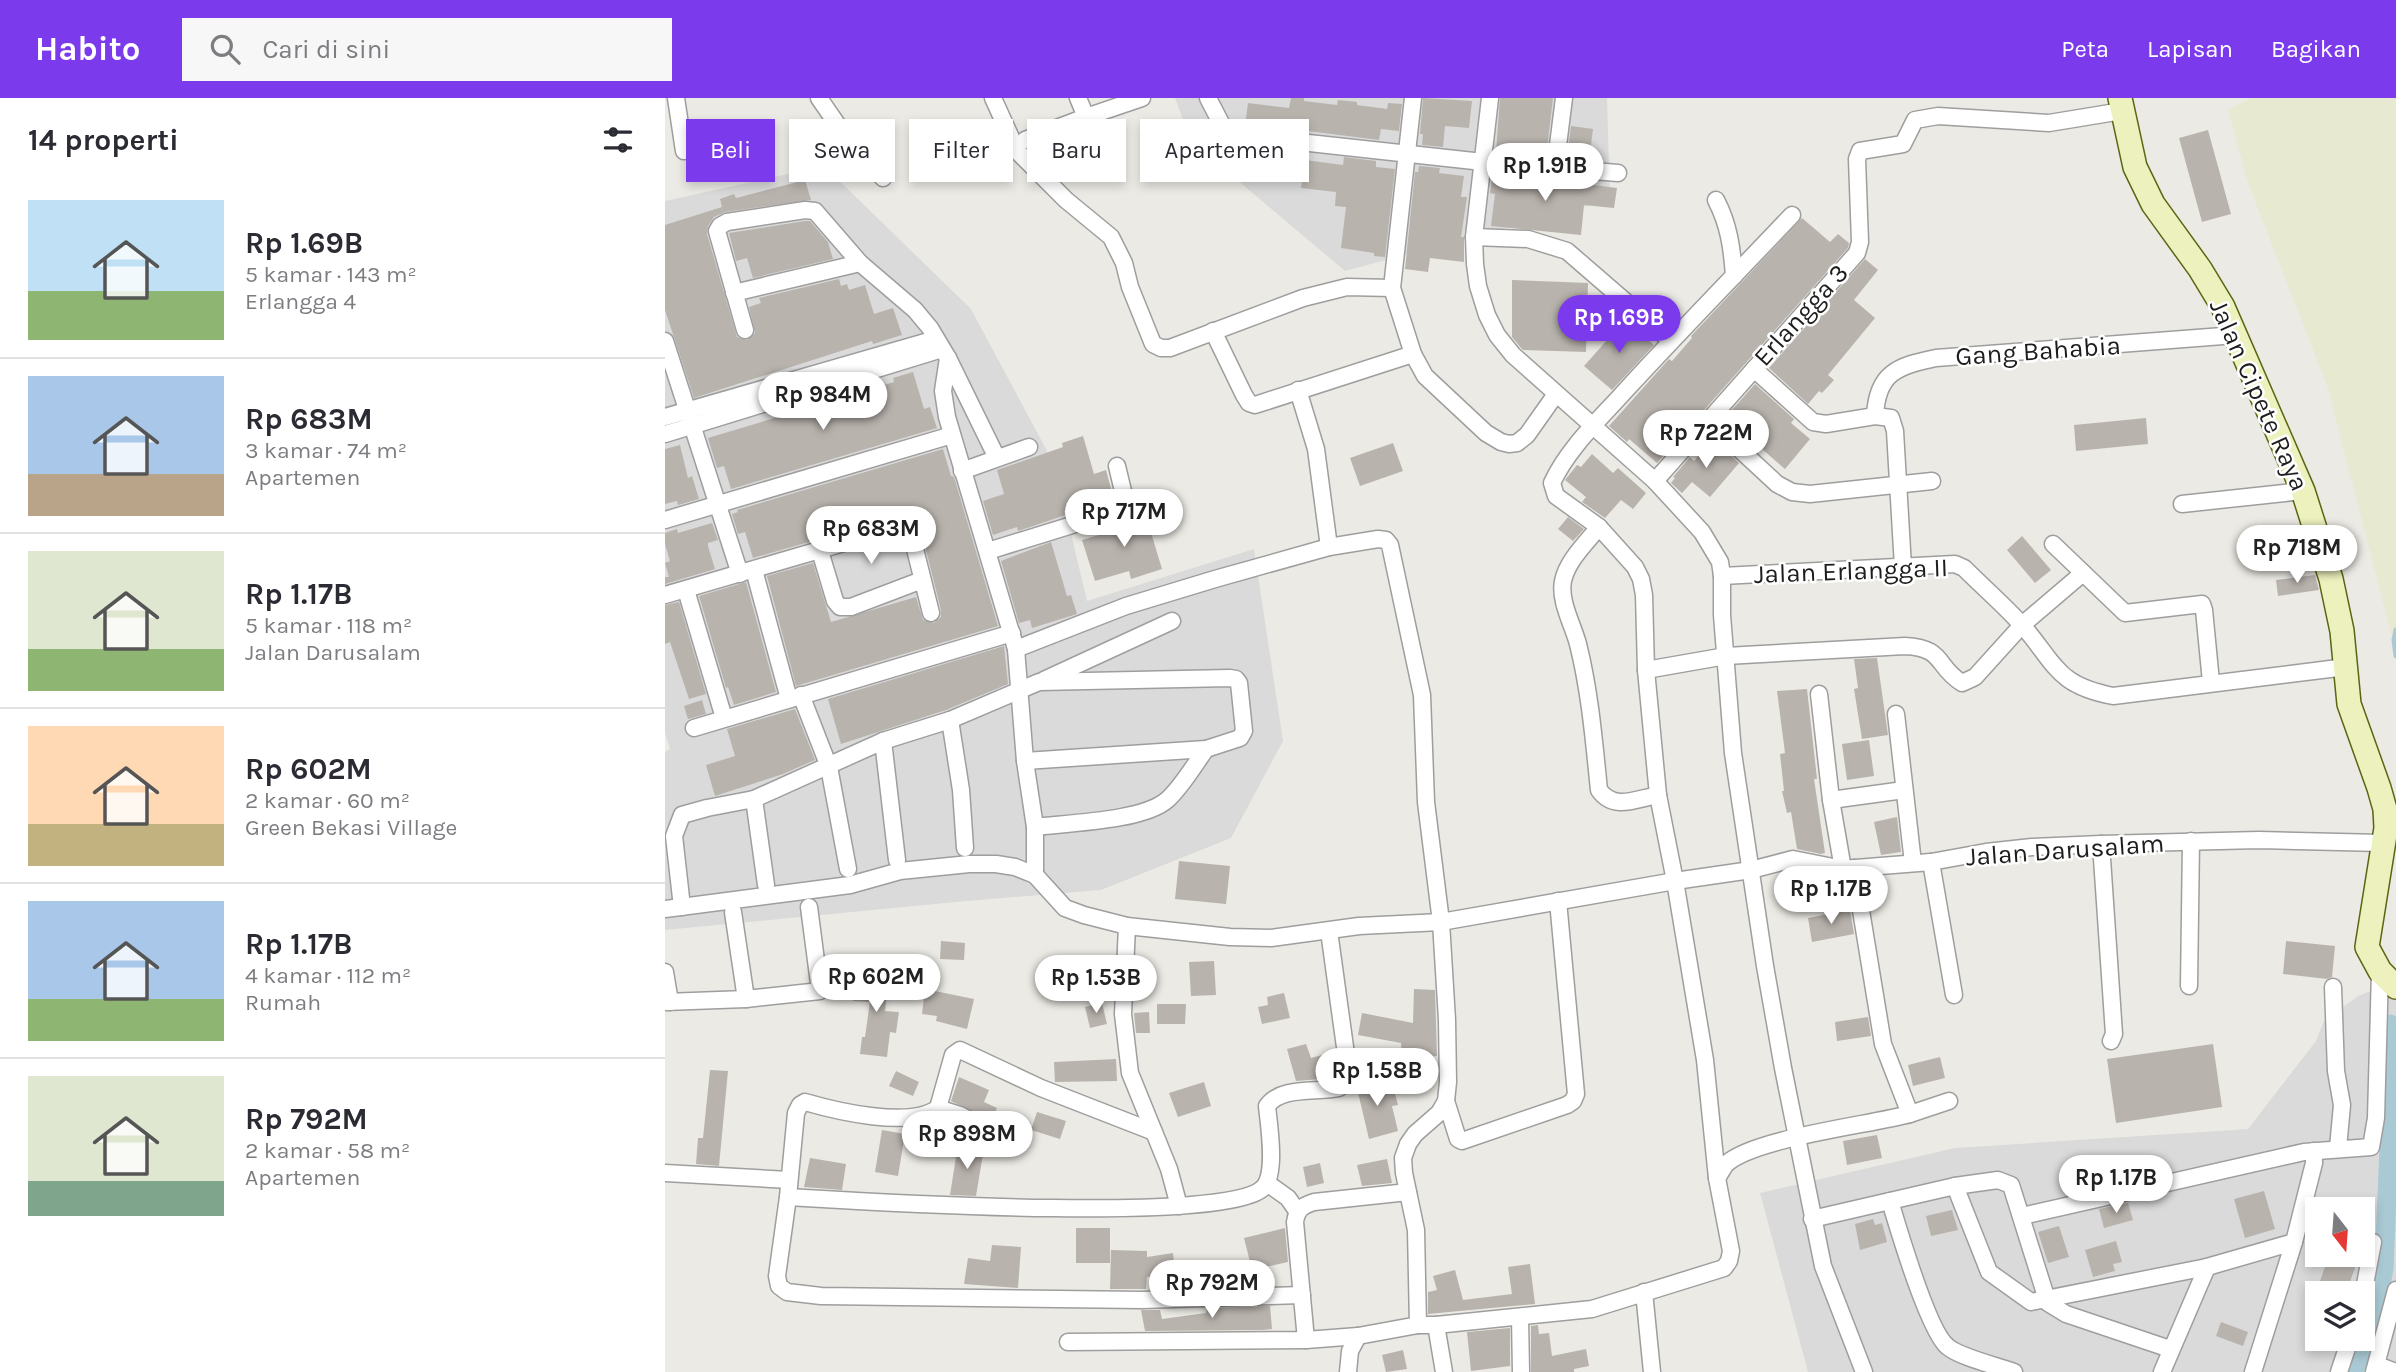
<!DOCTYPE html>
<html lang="id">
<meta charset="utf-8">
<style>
:root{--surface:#fff;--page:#f7f7f7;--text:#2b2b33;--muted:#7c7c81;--line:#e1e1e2;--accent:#7c3aed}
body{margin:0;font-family:Karla,sans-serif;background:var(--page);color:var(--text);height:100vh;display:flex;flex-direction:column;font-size:26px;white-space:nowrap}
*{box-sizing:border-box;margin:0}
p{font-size:23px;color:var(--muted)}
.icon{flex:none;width:38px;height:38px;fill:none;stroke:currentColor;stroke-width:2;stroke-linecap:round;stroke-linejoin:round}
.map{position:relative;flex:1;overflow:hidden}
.side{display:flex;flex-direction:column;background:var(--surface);width:665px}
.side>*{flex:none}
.banner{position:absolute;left:21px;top:21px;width:665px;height:63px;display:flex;gap:14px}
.needle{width:46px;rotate:163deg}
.fabs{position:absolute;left:1640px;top:1099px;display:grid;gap:14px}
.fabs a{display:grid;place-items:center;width:70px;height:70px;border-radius:0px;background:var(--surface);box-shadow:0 4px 10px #0003;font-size:35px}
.price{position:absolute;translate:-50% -60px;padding:0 16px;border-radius:24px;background:#fff;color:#222;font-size:23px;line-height:46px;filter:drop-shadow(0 2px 4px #0008)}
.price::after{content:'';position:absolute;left:50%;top:42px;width:21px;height:16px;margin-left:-10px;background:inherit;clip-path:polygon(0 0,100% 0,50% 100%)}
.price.on{background:var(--accent);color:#fff}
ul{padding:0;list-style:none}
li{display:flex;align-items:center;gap:21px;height:175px;padding:0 28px}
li+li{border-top:2px solid var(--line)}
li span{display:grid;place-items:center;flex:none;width:196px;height:140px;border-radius:0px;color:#555}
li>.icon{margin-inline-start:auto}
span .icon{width:84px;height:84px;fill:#fffc;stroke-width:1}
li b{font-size:30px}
h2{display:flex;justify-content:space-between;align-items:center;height:84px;padding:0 28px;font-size:30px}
.pill{padding:0 24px;border-radius:0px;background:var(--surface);box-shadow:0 4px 10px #0003;font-size:24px;line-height:63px}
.pill.on{background:var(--accent);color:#fff}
header{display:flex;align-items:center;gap:42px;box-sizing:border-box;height:98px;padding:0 35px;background:var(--accent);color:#fff}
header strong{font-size:33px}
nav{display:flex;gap:38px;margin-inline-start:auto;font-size:24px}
.search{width:490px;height:63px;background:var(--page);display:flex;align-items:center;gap:18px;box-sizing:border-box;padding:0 24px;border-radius:0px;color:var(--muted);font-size:26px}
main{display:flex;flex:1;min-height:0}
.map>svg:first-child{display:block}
.residential{fill:#dadada;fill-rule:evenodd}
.farmland{fill:#e7e9d1}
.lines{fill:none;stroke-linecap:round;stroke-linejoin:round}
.stream{stroke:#a9cad5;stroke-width:5}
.canal{stroke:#a9cad5;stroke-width:19}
.building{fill:#b9b3ad}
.minor-casing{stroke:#9e9e9e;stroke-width:19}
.secondary-casing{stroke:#5b6512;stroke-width:26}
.minor{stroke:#fff;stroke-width:16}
.secondary{stroke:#edf1bd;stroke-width:23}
.labels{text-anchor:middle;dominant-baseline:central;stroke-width:5;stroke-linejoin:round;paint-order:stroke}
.street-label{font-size:26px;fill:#1d1d1d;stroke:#fff}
</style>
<header>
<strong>Habito</strong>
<div class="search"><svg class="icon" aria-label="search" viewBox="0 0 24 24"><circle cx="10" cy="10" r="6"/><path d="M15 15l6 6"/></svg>Cari di sini</div>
<nav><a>Peta</a><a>Lapisan</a><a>Bagikan</a></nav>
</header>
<main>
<section class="side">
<h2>14 properti<svg class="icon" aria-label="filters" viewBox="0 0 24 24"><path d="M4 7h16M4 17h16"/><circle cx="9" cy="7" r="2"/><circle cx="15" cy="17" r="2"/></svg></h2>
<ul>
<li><span style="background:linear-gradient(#bfe0f5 65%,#8fb573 0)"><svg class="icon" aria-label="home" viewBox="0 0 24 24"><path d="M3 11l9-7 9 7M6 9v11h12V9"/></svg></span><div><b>Rp 1.69B</b><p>5 kamar · 143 m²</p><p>Erlangga 4</p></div></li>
<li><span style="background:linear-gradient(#a9c7e8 70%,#b9a48a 0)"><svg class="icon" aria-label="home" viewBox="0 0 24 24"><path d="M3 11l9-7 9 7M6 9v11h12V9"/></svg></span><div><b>Rp 683M</b><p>3 kamar · 74 m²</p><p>Apartemen</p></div></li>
<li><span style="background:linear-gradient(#dfe7d0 70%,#8fb573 0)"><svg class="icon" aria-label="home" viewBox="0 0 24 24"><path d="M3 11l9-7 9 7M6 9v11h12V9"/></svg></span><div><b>Rp 1.17B</b><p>5 kamar · 118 m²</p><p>Jalan Darusalam</p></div></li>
<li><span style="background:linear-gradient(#ffd9b3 70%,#c2b280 0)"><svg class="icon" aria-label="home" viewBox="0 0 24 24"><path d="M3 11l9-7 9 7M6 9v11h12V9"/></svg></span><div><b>Rp 602M</b><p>2 kamar · 60 m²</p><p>Green Bekasi Village</p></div></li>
<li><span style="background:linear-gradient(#a9c7e8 70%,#8fb573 0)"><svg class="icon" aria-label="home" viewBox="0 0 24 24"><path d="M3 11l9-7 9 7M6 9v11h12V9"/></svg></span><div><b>Rp 1.17B</b><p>4 kamar · 112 m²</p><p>Rumah</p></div></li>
<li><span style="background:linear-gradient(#dfe7d0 75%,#7fa58c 0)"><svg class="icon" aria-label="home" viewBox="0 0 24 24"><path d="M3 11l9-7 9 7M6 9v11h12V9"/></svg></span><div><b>Rp 792M</b><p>2 kamar · 58 m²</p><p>Apartemen</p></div></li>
</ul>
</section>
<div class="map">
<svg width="1731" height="1274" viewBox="0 0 1731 1274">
<rect width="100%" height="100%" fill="#eceae4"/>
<g class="residential">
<polygon points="510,0 942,0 945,102 680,173 526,43"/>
<polygon points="159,68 306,211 390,368 422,503 589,451 618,643 566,740 436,792 301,803 0,832 0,654 5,651 0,635 0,103"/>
<path d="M1731,883V1274H1143L1095,1095L1290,1050L1583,1031L1651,943L1659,923L1693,898ZM1652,1111H1698V1157H1652ZM1652,1195H1698V1241H1652Z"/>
</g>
<polygon class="farmland" points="1587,0 1731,0 1731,555 1663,290 1583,85 1563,11"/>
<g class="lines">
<polyline class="stream" points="1731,532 1729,542 1731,558"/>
<polyline class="canal" points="1689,1274 1711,1212 1719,1171 1725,1026 1725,926"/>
</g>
<g class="building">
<polygon points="626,0 639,0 639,3 672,7 673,2 692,4 692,7 722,11 723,5 737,6 734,33 716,31 714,42 635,32 635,33 580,28 583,5 624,10"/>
<polygon points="758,0 807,3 804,30 780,28 778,49 757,47 758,36 755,36"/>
<polygon points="835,0 888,0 881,59 831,54"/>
<polygon points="906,28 928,31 924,62 902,60"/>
<polygon points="1543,32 1566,116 1537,124 1514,40"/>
<polygon points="679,59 711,63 711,69 730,71 720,159 709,158 709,155 676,150 681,109 670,108 671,94 636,90 640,62 678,67"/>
<polygon points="754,68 775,70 774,75 799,78 796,99 802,99 796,139 799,139 799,164 765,160 763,174 740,171 750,74 753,74"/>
<polygon points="828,75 921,83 921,86 952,90 949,110 919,107 916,137 826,128 830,96 825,95"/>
<polygon points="140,82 146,102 60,114 49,119 43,128 42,136 72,239 82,242 90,235 84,209 96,205 94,200 174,181 176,188 182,186 184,192 200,187 209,216 228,210 237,237 208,246 207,243 29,300 0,212 0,127 57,109 55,101 69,96 71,100"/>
<polygon points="1137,120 1165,144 1173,136 1184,145 1183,150 992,365 964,341 962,344 944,328 1004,261 1007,263 1027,240 1026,238"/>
<polygon points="140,123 145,123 163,144 168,161 88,180 82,160 71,163 64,135"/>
<polygon points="1200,161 1213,172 1189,202 1210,220 1163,277 1169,282 1157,295 1154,293 1143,306 1104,270"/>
<polygon points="847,182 923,185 921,254 858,252 856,250 847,239"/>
<polygon points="960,222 989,247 947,292 919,268"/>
<polygon points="248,274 259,311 265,309 272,330 66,391 59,368 52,370 43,340 229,284 228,280"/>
<polygon points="1090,286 1129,321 1126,325 1145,341 1120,371 1097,351 1096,353 1089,348 1088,349 1058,322"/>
<polygon points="1481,320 1483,346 1411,353 1409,327"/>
<polygon points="418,338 429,376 441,372 448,398 399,413 400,417 380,424 353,433 352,429 328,437 318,403 339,396 332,372 398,349 397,345"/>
<polygon points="1048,341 1074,365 1045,399 1027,384 1017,395 1006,385 1010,380 1008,379 1025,359 1029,363"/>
<polygon points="728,345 738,373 695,388 685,360"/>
<polygon points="15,347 23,380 27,378 34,401 13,407 12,403 0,406 0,351"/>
<polygon points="278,351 286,378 289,379 333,528 131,588 102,478 148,465 166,524 251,499 258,522 269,525 276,519 276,512 256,432 247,420 234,418 88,460 80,434 73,436 67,416 73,414 72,412"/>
<polygon points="927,356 948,375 953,370 981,395 968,411 956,402 940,420 917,404 921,399 900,382 912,367 916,369"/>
<polygon points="478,408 497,471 466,481 464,473 430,483 417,442 451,432 449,425 466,420 470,417 472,410"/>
<polygon points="903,419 919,431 908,443 893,431"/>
<polygon points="47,425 53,442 43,445 43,448 50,471 0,486 0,479 4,479 0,465 5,463 0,446 0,435 12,431 13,435"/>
<polygon points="1357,438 1386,472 1370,485 1342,452"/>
<polygon points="386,444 402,498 406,497 412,516 367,530 365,522 354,525 336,463"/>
<polygon points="1650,477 1654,492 1613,498 1611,482"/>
<polygon points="81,484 111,594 69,607 63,589 61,590 34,498"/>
<polygon points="14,504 41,596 24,601 5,544 0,546 0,507"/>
<polygon points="339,548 343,586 281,612 176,646 163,601"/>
<polygon points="1212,560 1223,637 1197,641 1189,591 1193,590 1189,561"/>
<polygon points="1142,591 1152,681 1149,681 1160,755 1156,756 1132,751 1126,714 1122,715 1117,693 1119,693 1115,656 1120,655 1112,593"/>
<polygon points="37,602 41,616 23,621 19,608"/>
<polygon points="130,611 150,662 118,676 50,698 41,667 70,658 62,631"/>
<polygon points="1204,642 1209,678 1182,682 1177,646"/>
<polygon points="1232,719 1236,754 1216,757 1209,724"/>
<polygon points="514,763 565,768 561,806 510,801"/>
<polygon points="1185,812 1189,836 1147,844 1143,820"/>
<polygon points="276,843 300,845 299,862 275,861"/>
<polygon points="1621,843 1670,848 1667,879 1662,881 1618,876"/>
<polygon points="549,863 551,897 526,898 524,864"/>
<polygon points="190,876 224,879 220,913 234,914 231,935 225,934 222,959 195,956 197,939 200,939 205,904 188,903"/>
<polygon points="260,891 309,901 302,931 271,923 272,918 257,916"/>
<polygon points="749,891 770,892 772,958 737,961 736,945 693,937 697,915 748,925"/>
<polygon points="619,895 625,920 597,926 593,909 603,907 602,899"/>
<polygon points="437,905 442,926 425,930 420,909"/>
<polygon points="492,906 521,906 520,926 492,926"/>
<polygon points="484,914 485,935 471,935 469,915"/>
<polygon points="1203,919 1206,938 1172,943 1170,924"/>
<polygon points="641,946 646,960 668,954 673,975 668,980 631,983 622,951"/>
<polygon points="1548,946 1557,1009 1451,1025 1442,961"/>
<polygon points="1275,959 1280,980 1248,988 1243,967"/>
<polygon points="451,961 452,983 390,984 389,964"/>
<polygon points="45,972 63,973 54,1068 31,1066 33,1040 38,1040"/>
<polygon points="231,973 254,984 248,998 224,988"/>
<polygon points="711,978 715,996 729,992 733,1007 727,1008 733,1033 704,1041 691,986 693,983"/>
<polygon points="294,979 324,992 319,1004 332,1010 326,1022 286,1003"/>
<polygon points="539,984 546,1008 513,1019 504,995"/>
<polygon points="372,1014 401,1023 395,1041 366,1032"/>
<polygon points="217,1032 240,1036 233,1078 210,1074"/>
<polygon points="1212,1037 1217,1060 1182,1067 1178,1043"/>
<polygon points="293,1046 319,1050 311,1098 285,1097"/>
<polygon points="145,1060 181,1066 177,1092 139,1089"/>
<polygon points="722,1061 727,1085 697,1088 692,1067"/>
<polygon points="655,1065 659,1085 642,1089 638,1069"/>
<polygon points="1599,1093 1610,1131 1580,1140 1569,1101"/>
<polygon points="1463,1105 1468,1122 1439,1130 1434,1111"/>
<polygon points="1287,1112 1293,1132 1266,1138 1261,1118"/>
<polygon points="1208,1121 1210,1127 1217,1125 1222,1144 1195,1152 1190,1126"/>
<polygon points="1394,1128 1404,1159 1383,1165 1373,1134"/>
<rect x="411" y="1130" width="34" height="35"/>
<polygon points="620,1130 623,1164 587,1172 579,1140"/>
<polygon points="1451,1143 1457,1164 1448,1166 1450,1173 1428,1179 1420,1152"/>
<polygon points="327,1147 356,1149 353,1190 299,1186 303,1160 325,1163"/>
<polygon points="446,1152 482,1153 482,1159 508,1155 510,1175 482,1179 481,1191 445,1191"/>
<polygon points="1664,1157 1679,1157 1693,1161 1681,1195 1651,1195"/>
<polygon points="865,1166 870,1206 763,1216 763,1194 772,1192 768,1178 790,1172 798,1202 847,1196 843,1169"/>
<polygon points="605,1208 607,1231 598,1232 480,1233 476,1212 495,1212 497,1221 541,1215 542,1210"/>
<polygon points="1556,1224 1583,1234 1578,1248 1551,1238"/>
<polygon points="873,1227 874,1236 884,1235 887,1258 921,1251 924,1268 909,1271 909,1274 866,1274 866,1228"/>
<polygon points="845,1230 845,1268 806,1273 802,1234"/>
<polygon points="738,1252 742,1271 721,1274 717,1257"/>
</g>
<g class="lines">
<g class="minor-casing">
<g id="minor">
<polyline points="11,0 19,53"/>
<polyline points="154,0 176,32 218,80"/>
<polyline points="328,0 352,53 401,102 446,139 459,165 465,189 488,246 496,250 505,250 638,200 682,189 727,190"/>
<polyline points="413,0 421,19 477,0"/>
<polyline points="543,0 558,29 570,37 818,64 953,75"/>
<polyline points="748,0 727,190 748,256 760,278 821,335 836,344 844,346 852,345 862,337 891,296"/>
<polyline points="825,0 809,139 810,166 813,188 822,217 832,237 848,257 990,383 1037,434 1055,464 1057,478 1057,517 1068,655 1100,868 1118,970 1158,1168 1199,1274"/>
<polyline points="360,42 421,19"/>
<polyline points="890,71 899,0"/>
<path d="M1051,102C1064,127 1067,150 1069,178"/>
<polyline points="809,139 863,141 902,153 1006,243"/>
<polyline points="69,195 195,165"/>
<polyline points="80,232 52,133 55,128 62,124 140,112 150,113 195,165 250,212 265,230 283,260 332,360"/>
<polyline points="548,233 579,297 584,305 590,307 748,256"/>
<polyline points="0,243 75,476"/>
<polyline points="283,260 278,293 282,319 351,551 360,663 370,729 370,777"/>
<polyline points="1089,271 1148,324 1161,326 1210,318 1226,320 1230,333 1238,469"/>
<polyline points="633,292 651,351 664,449"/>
<path d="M1210,318C1212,275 1232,268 1271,260L1571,237"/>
<polyline points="0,319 271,241"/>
<polyline points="1043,322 1112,386 1127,394 1145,396 1267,383"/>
<polyline points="0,336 277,251"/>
<polyline points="297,373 364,349"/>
<polyline points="990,383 1192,155 1195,144 1192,61 1195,53 1238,46 1250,22 1273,18 1384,25 1457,13"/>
<polyline points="1517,406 1638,393"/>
<polyline points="0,422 287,337"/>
<path d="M934,429C921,445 902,463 898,483C894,503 908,527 913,546C925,594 929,643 934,692C949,713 971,701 993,697"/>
<polyline points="1388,446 1460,515 1537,506 1539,512 1546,584"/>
<polyline points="155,453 170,503 175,509 186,509 257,482"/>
<polyline points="323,453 462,410 452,368"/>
<polyline points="89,472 124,601"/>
<path d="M1057,478L1290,466L1299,470C1318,489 1339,507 1357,527C1391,566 1391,587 1448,598L1681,569"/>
<polyline points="21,492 59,620"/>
<polyline points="0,497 237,428 242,429 246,435 266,515"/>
<polyline points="351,551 461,508 550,481 664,449 713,441 721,442 725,447 757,597 761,704 776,824 782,922 783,984 781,1003 774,1015 750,1036 743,1046 738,1060 739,1075 751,1132 753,1227"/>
<path d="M981,572L1061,558L1240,548C1280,550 1270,568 1297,585L1310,579L1357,527L1418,475"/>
<polyline points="379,582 507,523"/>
<polyline points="1154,596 1166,702 1178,771"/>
<polyline points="136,597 164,669 183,771"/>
<polyline points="1231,616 1248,765"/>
<polyline points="285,622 296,692 300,750"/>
<polyline points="29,630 347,535"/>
<polyline points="218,643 232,762"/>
<polyline points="89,701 101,787"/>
<polyline points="1166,702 1239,692"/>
<path d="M370,729C403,725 478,723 502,702C516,690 530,666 541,651"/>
<polyline points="1436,746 1449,936 1446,943"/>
<polyline points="1266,764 1289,897"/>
<polyline points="1189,770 1218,946 1245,1016 1284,1003"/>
<polyline points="17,809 9,738 17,717 42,710 89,701 218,643 285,622 374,584 565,580 571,581 574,585 579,633 575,640 541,651 360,663"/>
<polyline points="0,811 185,787 235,773 304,766 331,766 350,769 370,777 400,810 419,817 462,828 565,839 606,840 694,828 776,824 1010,783 1086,772 1128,761 1178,771 1266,764 1321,754 1367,749 1436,746 1594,742 1717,745"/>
<polyline points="68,814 81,901"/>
<polyline points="462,828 458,916 465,975 504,1071 514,1108"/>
<polyline points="0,874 5,904"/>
<polyline points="1524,888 1526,743"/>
<polyline points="1668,889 1671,973 1677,1007 1673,1050"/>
<polyline points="0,904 81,901 155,893 144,809"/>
<polyline points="781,1003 793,1041 797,1043 902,1007 908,1003 911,996 893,803"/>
<polyline points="273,1010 295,1017 325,1033"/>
<path d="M489,1034L376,990L295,952L288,957L273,1010C245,1031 171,1013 140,1004L135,1007L131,1015L123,1099L112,1178L114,1188L122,1194L156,1198L477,1202L637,1197"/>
<polyline points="0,1075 124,1082"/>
<path d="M1052,1080C1055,1076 1058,1070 1061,1066C1089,1040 1204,1027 1245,1016"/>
<polyline points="602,1085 623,1100 632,1113"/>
<polyline points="1290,1088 1324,1174 1366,1204 1542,1169 1629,1144"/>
<path d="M123,1099C192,1103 561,1127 598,1090C612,1076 604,1028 602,1008C616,988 651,995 674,990L684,978L664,833"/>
<path d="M1225,1103C1233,1130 1264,1235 1283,1249C1295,1259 1332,1268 1349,1274"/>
<polyline points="1357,1118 1639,1054 1706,1049 1711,1020 1715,873"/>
<polyline points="1147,1121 1290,1088 1333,1082 1346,1087 1383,1205 1401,1216 1505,1251"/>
<polyline points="979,1194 987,1274"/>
<polyline points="1698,1197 1708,1144"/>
<polyline points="855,1219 856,1274"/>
<polyline points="771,1227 779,1274"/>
<path d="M641,1242L630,1124C632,1111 637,1108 649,1104L743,1094"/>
<polyline points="403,1244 641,1242 693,1238"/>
<polyline points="1712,1267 1731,1274"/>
<path d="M683,1274L685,1253L693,1238L753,1227H771L927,1211L1059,1170L1064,1163L1066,1153L1052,1080L1040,962L1010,783L993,697L981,572L979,497L976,481L970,469L934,429L891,398L887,385C903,350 935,321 960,293C1015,233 1071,176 1127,117"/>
<polyline points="1497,1274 1542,1169"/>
<polyline points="1588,1274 1629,1144 1649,1065 1649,1053"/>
<polyline points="1674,1274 1685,1241"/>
<polyline points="1709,1274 1731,1192"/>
</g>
</g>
<g class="secondary-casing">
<polyline id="secondary" points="1455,0 1470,69 1488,106 1535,171 1558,209 1638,393 1666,481 1677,533 1684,606 1714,690 1720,711 1721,730 1702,849 1715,873 1731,889"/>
</g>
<use href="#minor" class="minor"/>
<use href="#secondary" class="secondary"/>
</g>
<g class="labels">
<g class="street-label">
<text transform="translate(1136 217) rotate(-48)">Erlangga 3</text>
<text transform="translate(1373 253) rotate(-4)">Gang Bahabia</text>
<text transform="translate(1594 297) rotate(66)">Jalan Cipete Raya</text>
<text transform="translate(1186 473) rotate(-2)">Jalan Erlangga II</text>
<text transform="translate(1400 752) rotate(-4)">Jalan Darusalam</text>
</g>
</g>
</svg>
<div class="fabs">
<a><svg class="needle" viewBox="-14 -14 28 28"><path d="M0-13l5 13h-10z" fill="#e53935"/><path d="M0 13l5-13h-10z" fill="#7c7c81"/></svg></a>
<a><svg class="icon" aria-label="layers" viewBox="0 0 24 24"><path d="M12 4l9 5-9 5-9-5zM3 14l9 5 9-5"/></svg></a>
</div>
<b class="price" style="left:880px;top:105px">Rp 1.91B</b>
<b class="price on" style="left:954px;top:257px">Rp 1.69B</b>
<b class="price" style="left:158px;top:334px">Rp 984M</b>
<b class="price" style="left:1041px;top:372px">Rp 722M</b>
<b class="price" style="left:459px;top:451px">Rp 717M</b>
<b class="price" style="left:206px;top:468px">Rp 683M</b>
<b class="price" style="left:1632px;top:487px">Rp 718M</b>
<b class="price" style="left:1166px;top:828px">Rp 1.17B</b>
<b class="price" style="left:211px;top:916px">Rp 602M</b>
<b class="price" style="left:431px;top:917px">Rp 1.53B</b>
<b class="price" style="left:712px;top:1010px">Rp 1.58B</b>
<b class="price" style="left:302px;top:1073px">Rp 898M</b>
<b class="price" style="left:1451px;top:1117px">Rp 1.17B</b>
<b class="price" style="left:547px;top:1222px">Rp 792M</b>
<div class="banner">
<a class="pill on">Beli</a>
<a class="pill">Sewa</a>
<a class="pill">Filter</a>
<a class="pill">Baru</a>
<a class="pill">Apartemen</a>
</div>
</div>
</main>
